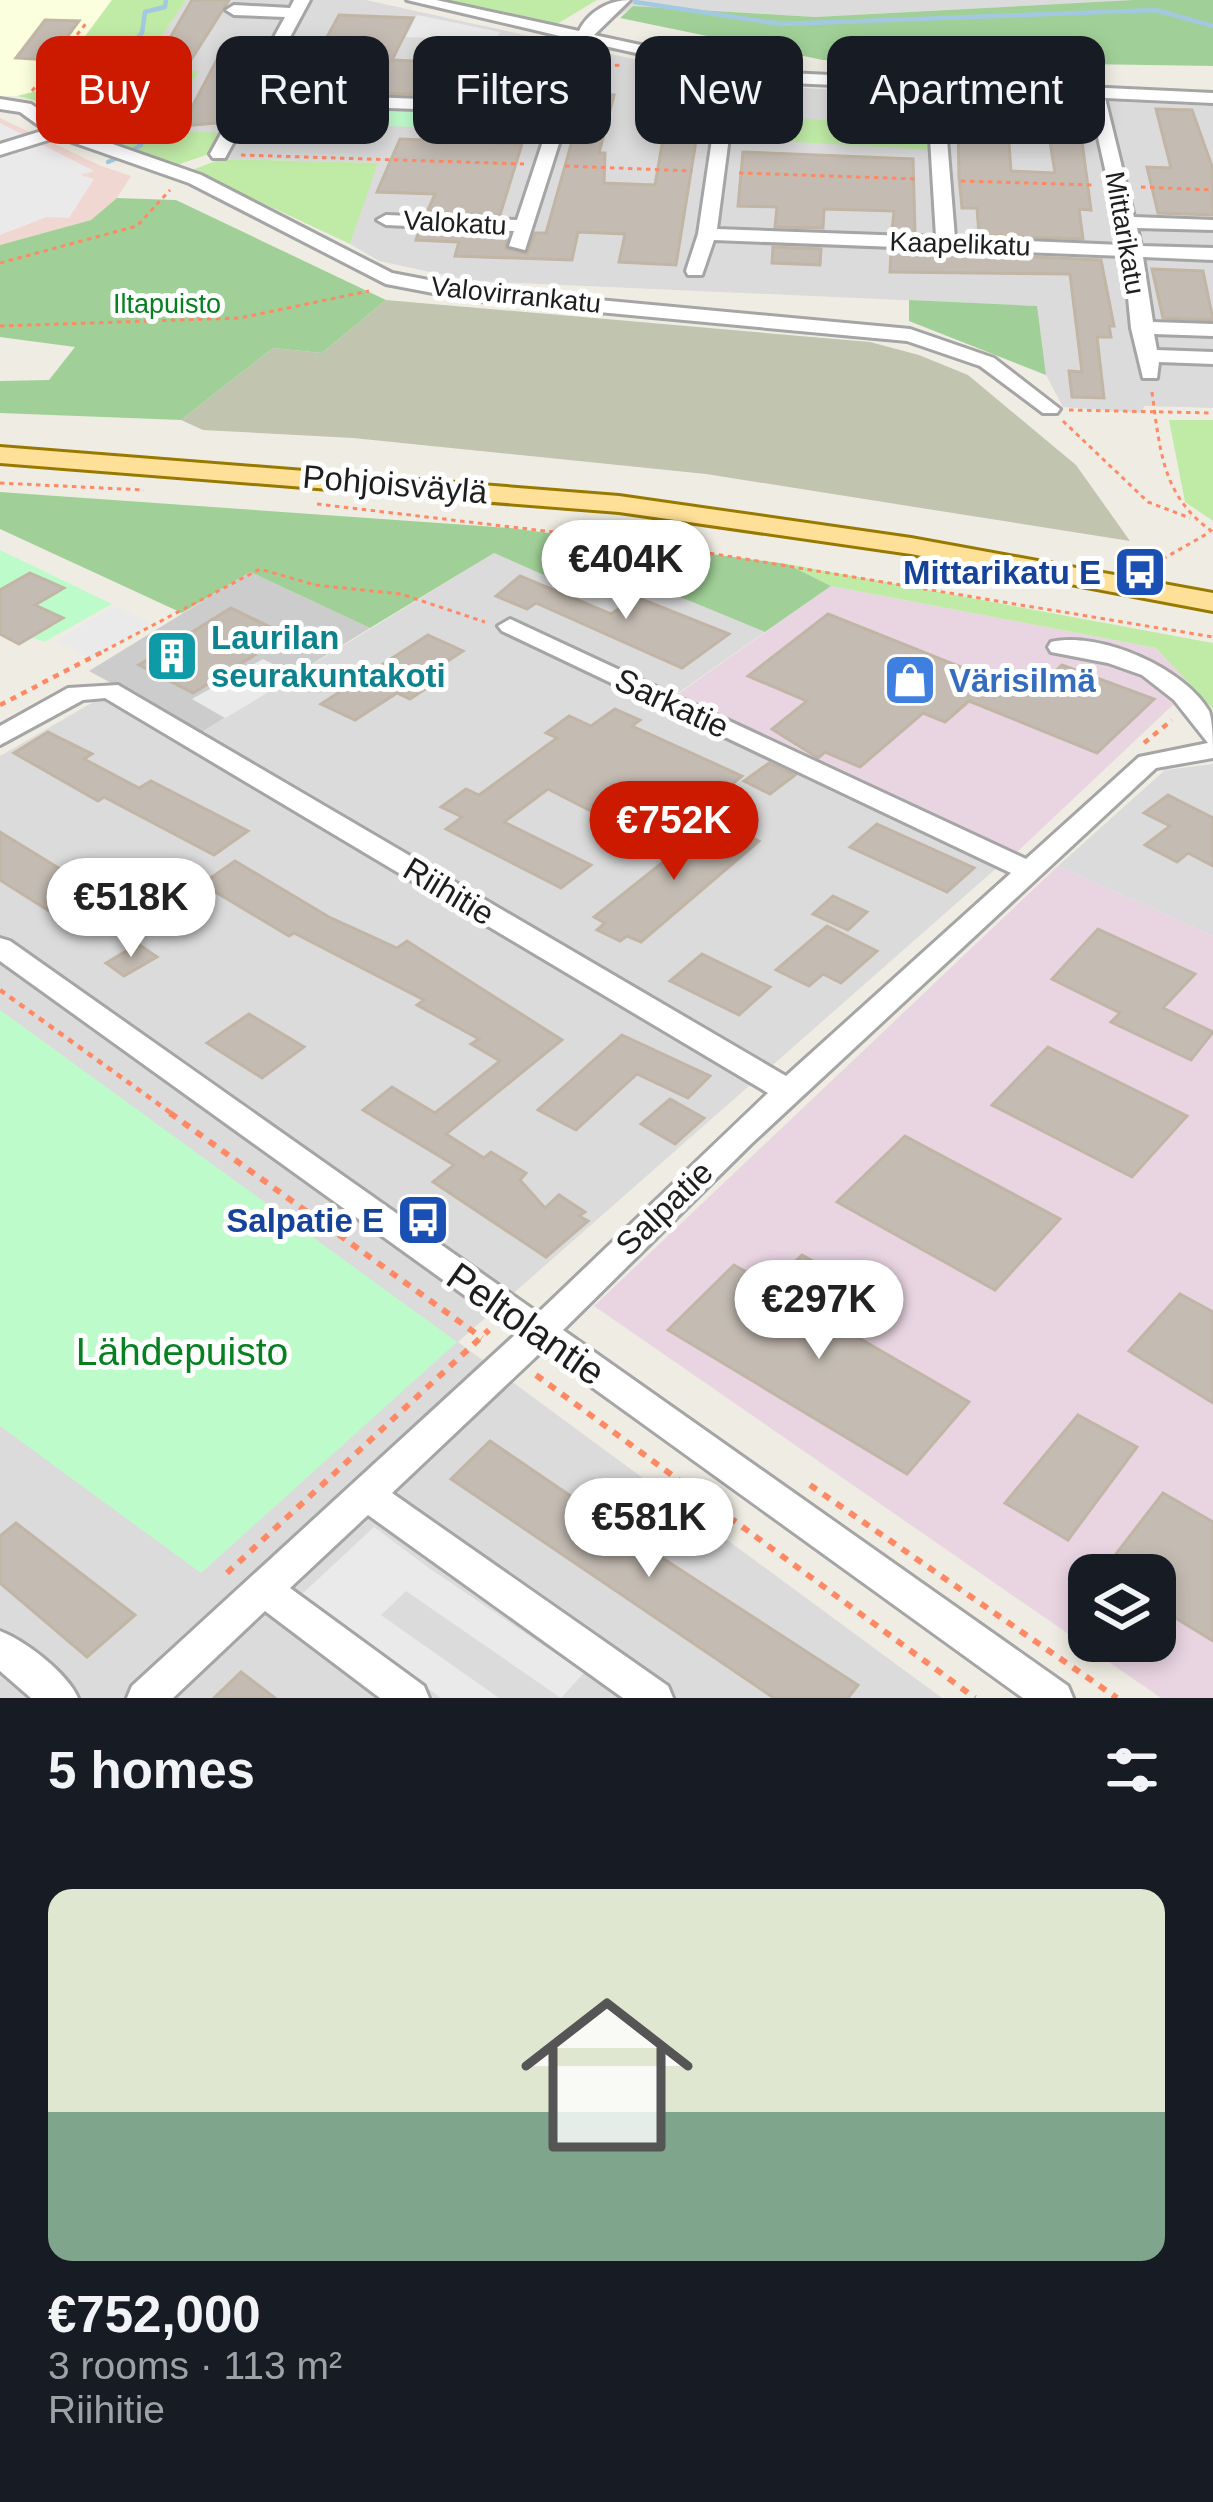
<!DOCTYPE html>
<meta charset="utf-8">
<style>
:root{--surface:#171b24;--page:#242831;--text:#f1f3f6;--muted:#9ea1a6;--line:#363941;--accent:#cc1a00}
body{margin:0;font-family:Arial,sans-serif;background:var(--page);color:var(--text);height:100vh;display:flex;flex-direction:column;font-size:45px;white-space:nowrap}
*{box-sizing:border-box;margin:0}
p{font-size:39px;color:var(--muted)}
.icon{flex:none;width:66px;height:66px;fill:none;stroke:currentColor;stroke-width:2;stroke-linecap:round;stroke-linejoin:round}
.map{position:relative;height:1698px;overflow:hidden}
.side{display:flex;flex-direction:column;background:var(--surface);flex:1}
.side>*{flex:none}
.banner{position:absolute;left:36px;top:36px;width:1143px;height:108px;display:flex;gap:24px}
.buttons{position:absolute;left:1068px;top:1554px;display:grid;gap:24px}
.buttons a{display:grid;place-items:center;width:108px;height:108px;border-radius:24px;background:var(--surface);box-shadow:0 6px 18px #0003;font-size:60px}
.price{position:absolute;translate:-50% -102px;padding:0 27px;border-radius:42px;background:#fff;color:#222;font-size:39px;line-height:78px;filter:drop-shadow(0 3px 6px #0008)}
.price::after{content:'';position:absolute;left:50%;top:72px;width:36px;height:27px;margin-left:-18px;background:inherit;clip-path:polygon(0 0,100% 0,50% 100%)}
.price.selected{background:var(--accent);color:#fff}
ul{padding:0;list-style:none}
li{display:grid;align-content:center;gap:24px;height:636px;padding:0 48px}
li+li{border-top:3px solid var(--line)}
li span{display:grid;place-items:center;height:372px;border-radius:24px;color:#555}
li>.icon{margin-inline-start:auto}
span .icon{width:216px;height:216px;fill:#fffc;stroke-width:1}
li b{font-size:51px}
h2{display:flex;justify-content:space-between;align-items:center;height:144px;padding:0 48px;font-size:51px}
.pill{padding:0 42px;border-radius:24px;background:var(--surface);box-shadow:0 6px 18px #0003;font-size:42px;line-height:108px}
.pill.selected{background:var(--accent);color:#fff}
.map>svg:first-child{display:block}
.residential{fill:#dcdbdb}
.commercial{fill:#f1d7d2}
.industrial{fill:#e9d5e2;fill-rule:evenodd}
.education{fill:#fbffdd}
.religious{fill:#ccc}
.construction{fill:#c1c4af}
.grass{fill:#c0eba7}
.forest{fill:#a0d097}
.park{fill:#befbcb}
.parking{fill:#eaeaea}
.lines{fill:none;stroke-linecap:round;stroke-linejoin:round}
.stream{stroke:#a2c9df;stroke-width:4.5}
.building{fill:#c4bcb3;stroke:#c1b5a5;stroke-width:3}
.minor-casing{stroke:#a5a5a5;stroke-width:6}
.major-casing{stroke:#987900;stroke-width:6}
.path-far2{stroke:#ff8965;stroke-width:3;stroke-dasharray:4.5 4.5;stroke-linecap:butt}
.path-far1{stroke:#ff8965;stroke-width:4.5;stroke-dasharray:6 6;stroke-linecap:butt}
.path{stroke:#ff8965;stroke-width:6;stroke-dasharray:8 8;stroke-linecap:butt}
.minor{fill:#fff;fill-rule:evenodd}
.major{fill:#ffe099;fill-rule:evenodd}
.labels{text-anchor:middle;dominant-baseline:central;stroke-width:10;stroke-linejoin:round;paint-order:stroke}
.far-street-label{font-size:27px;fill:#1e1e1e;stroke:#fff}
.far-park-label{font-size:27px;fill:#078021;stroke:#fff}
.street-label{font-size:33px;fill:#1e1e1e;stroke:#fff}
.transit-label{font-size:33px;font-weight:bold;fill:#164399;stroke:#fff;text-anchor:end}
.culture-label{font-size:33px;font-weight:bold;fill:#0d838f;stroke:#fff;text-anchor:start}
.shop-label{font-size:33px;font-weight:bold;fill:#366cbe;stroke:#fff;text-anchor:start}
.near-street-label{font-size:39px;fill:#1e1e1e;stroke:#fff}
.near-park-label{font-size:39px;fill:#078021;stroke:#fff}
</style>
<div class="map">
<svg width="1213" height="1698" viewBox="0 0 1213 1698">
<rect width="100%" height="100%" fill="#efede3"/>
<g class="residential">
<polygon points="186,0 366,0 756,86 1213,106 1213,408 1144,406 1142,413 1063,407 1046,375 1036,306 472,281 379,261 350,244 377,163 221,159 161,132 198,72 139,69"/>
<polygon points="622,0 1133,0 815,17 634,6 585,38 589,26"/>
<polygon points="494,553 580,591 617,571 765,632 661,705 1000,865 458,1342 942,1698 0,1698 0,756 107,694 186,742"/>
<polygon points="1213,764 1213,936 1058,866 1165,770"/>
</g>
<polygon class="commercial" points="0,118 99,165 131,176 117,198 91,220 0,245"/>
<g class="industrial">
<polygon points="831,586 1156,648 1193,686 1017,852 678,694"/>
<path d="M1058,866L1213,936V1698H1161L594,1306ZM1089,1575H1155V1641H1089Z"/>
</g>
<polygon class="education" points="0,0 112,0 46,89 17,96 0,96"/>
<polygon class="religious" points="250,572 370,628 202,732 89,671"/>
<polygon class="construction" points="386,300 870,342 919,355 968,375 1076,465 1130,541 706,474 353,438 203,430 181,420 273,348 322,353"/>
<g class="grass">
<polygon points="112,0 186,0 140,68 199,71 162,130 223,133 212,153 174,166 57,124 34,100 17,96 46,89"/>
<polygon points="439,0 597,0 557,24"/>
<polygon points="748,116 929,125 929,150 744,139"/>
<polygon points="221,159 378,163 350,244 192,170"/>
<polygon points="1169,420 1213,420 1213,521 1185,502"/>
<polygon points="787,564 1213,643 1213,709 1156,648 831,586"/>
</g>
<g class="forest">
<polygon points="1133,0 1213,0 1213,66 823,60 620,18 633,6 815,17"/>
<polygon points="117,198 176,200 386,300 322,353 273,348 181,420 0,413 0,381 49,380 75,347 0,337 0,245 91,220"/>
<polygon points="909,300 1037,306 1046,375 909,321"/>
<polygon points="0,492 510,528 787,564 831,586 765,632 617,571 580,591 494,553 370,628 250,572 182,613 0,529"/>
</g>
<g class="park">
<polygon points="297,107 519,114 511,131 287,122"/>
<polygon points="0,550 112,604 44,642 31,637 62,618 31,607 63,588 30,573 0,590"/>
<polygon points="0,1010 457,1342 201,1573 0,1426"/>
</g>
<g class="parking">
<polygon points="417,15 500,32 495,41 406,37"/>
<polygon points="0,123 94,171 80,175 94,179 69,218 47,217 0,235"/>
<polygon points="114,606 150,623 92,658 55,641"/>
<polygon points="263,659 296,676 225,718 192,699"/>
<polygon points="374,1527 429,1568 584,1673 561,1698 406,1591 381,1615 499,1698 441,1698 301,1595"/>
</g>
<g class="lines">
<g class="stream">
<polyline points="635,2 781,24 1156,10 1213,26"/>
<polyline points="133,150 141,145 118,59 142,33 145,12 165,7 166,0"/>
<polyline points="108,162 115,159"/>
</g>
</g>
<g class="building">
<polygon points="192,0 229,0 189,63 156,62"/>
<polygon points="339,15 413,18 392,60 476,64 462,96 298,90"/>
<polygon points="45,20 79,21 50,60 16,58"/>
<polygon points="529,44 563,45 547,99 513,98"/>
<polygon points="221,52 260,53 216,123 182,126"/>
<polygon points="588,85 608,86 606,94 614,95 599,153 605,153 604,183 655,185 670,98 681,99 683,90 704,91 676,265 619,262 625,234 578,232 572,260 455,256 459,242 416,240 419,231 508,235 505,248 527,254 535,233 546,233"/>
<polygon points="968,102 1006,103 1011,171 1055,173 1044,104 1077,103 1091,210 1079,209 1083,239 979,235 977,208 962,208 959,177 958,121 968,121"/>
<polygon points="1156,109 1192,110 1213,169 1213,215 1158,213 1147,167 1171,168"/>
<polygon points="400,139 522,144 500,215 427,212 435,194 377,192"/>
<polygon points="743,152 913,159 915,232 892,231 894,211 824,209 823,228 775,227 777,207 738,206"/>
<polygon points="773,247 821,249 820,265 772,263"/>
<polygon points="891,251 1101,260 1114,326 1109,326 1111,337 1097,337 1104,398 1072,397 1069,371 1082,372 1070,274 890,272"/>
<polygon points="1152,269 1203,271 1213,320 1163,318"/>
<polygon points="30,573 64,588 35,605 63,618 19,644 0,634 0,590"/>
<polygon points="520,576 611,614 636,597 729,634 682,668 536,603 527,609 496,596"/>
<polygon points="231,608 287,635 193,693 139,665"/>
<polygon points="828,614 1031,695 1062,665 1154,699 1097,753 969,701 945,722 923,713 860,767 825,752 818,758 772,729 807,701 748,676"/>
<polygon points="428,635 463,651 419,680 431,685 410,699 397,693 355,720 321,704"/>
<polygon points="615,709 640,720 632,726 742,776 685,822 657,809 628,830 548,789 504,822 591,865 561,888 446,829 462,817 441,807 466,789 479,795 557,738 546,733 569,716 591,726"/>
<polygon points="48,732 92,754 84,759 139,788 151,781 248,831 214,855 104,797 98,801 14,753"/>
<polygon points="769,763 795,775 770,794 744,781"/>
<polygon points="1168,795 1213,818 1213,866 1188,853 1177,862 1145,845 1170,826 1144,813"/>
<polygon points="716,820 759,841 641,942 627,936 620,941 597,930 605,923 594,917"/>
<polygon points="877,824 974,868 947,892 850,847"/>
<polygon points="0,832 91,888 72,900 85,908 65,921 0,880"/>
<polygon points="235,861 329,917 397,948 407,941 562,1040 446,1134 484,1158 491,1152 526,1173 520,1180 545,1208 559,1195 585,1212 579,1216 588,1221 546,1257 433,1182 454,1165 363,1110 392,1087 435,1113 500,1061 471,1044 479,1039 417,1005 424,1000 294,933 289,936 202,884"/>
<polygon points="833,896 867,912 848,930 813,914"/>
<polygon points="827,926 877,951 841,983 823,974 809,986 776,970"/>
<polygon points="1098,929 1195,974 1163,1008 1213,1032 1191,1060 1111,1022 1120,1013 1052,979"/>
<polygon points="138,944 157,957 124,976 106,963"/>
<polygon points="702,954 770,987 739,1015 670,981"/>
<polygon points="249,1014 304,1047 262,1078 207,1043"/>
<polygon points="622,1035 710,1076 688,1098 637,1074 576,1130 538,1110"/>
<polygon points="1048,1047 1187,1116 1132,1177 992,1105"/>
<polygon points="670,1099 704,1118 675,1144 641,1124"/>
<polygon points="905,1136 1060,1219 995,1290 837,1202"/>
<polygon points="802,1255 845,1279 814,1312 969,1402 907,1474 668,1330 734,1265 771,1286"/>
<polygon points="1180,1294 1213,1312 1213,1403 1129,1351"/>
<polygon points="1078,1415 1137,1447 1068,1540 1005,1503"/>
<polygon points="490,1441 650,1550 858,1685 848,1698 774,1698 451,1479"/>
<polygon points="1163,1493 1213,1522 1213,1641 1166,1612 1174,1602 1155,1590 1155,1575 1130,1575 1109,1563"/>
<polygon points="16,1523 135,1615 87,1657 0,1583 0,1536"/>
<polygon points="241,1672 275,1698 214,1698"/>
</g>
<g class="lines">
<g class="minor-casing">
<g id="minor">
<path d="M294,0H310L260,93L556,104L577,40L407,0H436L579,31C588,12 609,0 630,0L594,35L766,72L1213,93V103L1105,98L1134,217L1213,220V230L1137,228L1141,246L1213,248V260L1143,257L1153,322L1213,324V336L1154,334L1157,350L1213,352V364L1159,362L1157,378H1143L1131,328L1124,256L714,240L702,275H688L686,271L698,234L722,72L591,43L525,250L509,246L514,231L386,225L377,220L386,215L517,220L552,114L255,103L225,158H213L210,154L285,17L234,15L226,10L234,5L290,8ZM737,76L766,82L927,89L936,237L717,229ZM943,90L1089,97L1122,245L955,238Z"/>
<polygon points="0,99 31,104 64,127 201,175 392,273 470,288 910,329 994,358 1060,409 1057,413 1043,413 980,366 907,341 470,300 386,284 189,183 58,137 0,155 0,144 45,130 20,112 0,109"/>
<path d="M510,619L1026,859L1139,757L1208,743L1174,700L1142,675L1108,663L1051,652L1048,647L1051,642C1100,631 1184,668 1209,711C1213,723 1213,743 1213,758L1156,768L751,1144L563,1330L1068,1686L1073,1698H1023L542,1351L392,1493L668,1686L673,1698H623L368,1515L290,1588L424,1686L429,1698H380L265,1611L173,1698H127L132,1686L517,1333L0,961V938L10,941L538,1313L768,1093L105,698L83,700L0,745V726L68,688L118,685L786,1076L1011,873L502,631L498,626Z"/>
<path d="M0,1631C26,1641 67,1673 78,1698H31L0,1671Z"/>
</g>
</g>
<g class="major-casing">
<polygon id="major" points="0,447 619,496 911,538 1213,593 1213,611 911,554 619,512 0,463"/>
</g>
<g class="path-far2">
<polyline points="597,67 621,65"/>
<polyline points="32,91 88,21"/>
<polyline points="241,155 524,164"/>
<polyline points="565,166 692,171"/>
<polyline points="739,173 919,179"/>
<polyline points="961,181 1093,185"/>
<polyline points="1141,187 1213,190"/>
<polyline points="0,263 137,226 170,190"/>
<polyline points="0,326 240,318 369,291"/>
<path d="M1152,392C1160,450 1162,497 1213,532"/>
<polyline points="1069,410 1213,413"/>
<polyline points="1063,421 1148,502 1190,518"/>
<polyline points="0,483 144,490"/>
<polyline points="317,504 655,544 1213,637"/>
<polyline points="1147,568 1210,532"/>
<polyline points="96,655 260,569 315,585 401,594 485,622"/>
</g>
<g class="path-far1">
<polyline points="0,705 102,652"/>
<polyline points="1144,743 1172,720"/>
<polyline points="0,990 175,1116"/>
</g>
<g class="path">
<polyline points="170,1113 482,1338"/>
<polyline points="536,1375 975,1698"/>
<polyline points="810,1485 1117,1698"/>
<polyline points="227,1573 489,1330"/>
</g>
<use href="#minor" class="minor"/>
<use href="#major" class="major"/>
</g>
<defs>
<g id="bus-square" transform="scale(2.7)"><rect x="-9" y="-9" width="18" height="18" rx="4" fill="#1a4fb4" stroke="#fff"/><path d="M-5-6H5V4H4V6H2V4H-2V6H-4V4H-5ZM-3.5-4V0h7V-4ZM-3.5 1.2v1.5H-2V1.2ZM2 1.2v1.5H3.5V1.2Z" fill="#fff"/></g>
<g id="building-square" transform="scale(2.7)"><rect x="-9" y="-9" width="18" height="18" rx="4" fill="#0f9aa8" stroke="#fff"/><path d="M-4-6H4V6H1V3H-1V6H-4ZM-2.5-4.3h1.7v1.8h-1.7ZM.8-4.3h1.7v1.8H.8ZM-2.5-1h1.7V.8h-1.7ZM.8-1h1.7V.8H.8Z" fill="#fff"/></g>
<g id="shop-square" transform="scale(2.7)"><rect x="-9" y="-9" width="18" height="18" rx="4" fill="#3f7fe0" stroke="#fff"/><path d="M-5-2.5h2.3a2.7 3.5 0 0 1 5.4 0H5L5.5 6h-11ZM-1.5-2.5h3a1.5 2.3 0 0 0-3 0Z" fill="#fff"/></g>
</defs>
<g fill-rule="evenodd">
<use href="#bus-square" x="1140" y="572"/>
<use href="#building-square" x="172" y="656"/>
<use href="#shop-square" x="910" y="680"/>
<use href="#bus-square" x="423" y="1220"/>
</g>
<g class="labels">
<g class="far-street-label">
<text transform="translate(455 223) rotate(3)">Valokatu</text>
<text transform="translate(1125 233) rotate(80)">Mittarikatu</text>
<text transform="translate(960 244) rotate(2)">Kaapelikatu</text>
<text transform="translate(516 295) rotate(6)">Valovirrankatu</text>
</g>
<g class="far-park-label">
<text x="167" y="304">Iltapuisto</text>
</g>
<g class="street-label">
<text transform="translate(395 484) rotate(5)">Pohjoisväylä</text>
<text transform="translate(672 703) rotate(25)">Sarkatie</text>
<text transform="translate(449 891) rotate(31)">Riihitie</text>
<text transform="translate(664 1208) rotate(-44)">Salpatie</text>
</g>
<g class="transit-label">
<text x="1101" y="572">Mittarikatu E</text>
<text x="384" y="1220">Salpatie E</text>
</g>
<g class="culture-label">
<text x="211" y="637">Laurilan<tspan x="211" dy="38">seurakuntakoti</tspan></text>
</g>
<g class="shop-label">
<text x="949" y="680">Värisilmä</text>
</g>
<g class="near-street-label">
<text transform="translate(526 1324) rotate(35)">Peltolantie</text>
</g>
<g class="near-park-label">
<text x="182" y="1351">Lähdepuisto</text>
</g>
</g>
</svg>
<div class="buttons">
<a><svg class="icon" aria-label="layers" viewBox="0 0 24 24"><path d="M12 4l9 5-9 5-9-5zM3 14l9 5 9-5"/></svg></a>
</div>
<b class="price" style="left:626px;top:622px">€404K</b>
<b class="price selected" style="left:674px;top:883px">€752K</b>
<b class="price" style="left:131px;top:960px">€518K</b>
<b class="price" style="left:819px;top:1362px">€297K</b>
<b class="price" style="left:649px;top:1580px">€581K</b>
<div class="banner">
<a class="pill selected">Buy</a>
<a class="pill">Rent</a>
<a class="pill">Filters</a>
<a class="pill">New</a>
<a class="pill">Apartment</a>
</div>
</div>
<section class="side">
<h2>5 homes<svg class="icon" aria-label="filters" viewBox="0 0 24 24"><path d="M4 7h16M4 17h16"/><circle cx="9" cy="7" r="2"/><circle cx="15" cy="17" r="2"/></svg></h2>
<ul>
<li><span style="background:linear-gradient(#dfe7d0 60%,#7fa58c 0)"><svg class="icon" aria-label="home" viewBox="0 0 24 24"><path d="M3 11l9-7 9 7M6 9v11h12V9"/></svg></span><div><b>€752,000</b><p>3 rooms · 113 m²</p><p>Riihitie</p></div></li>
</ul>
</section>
